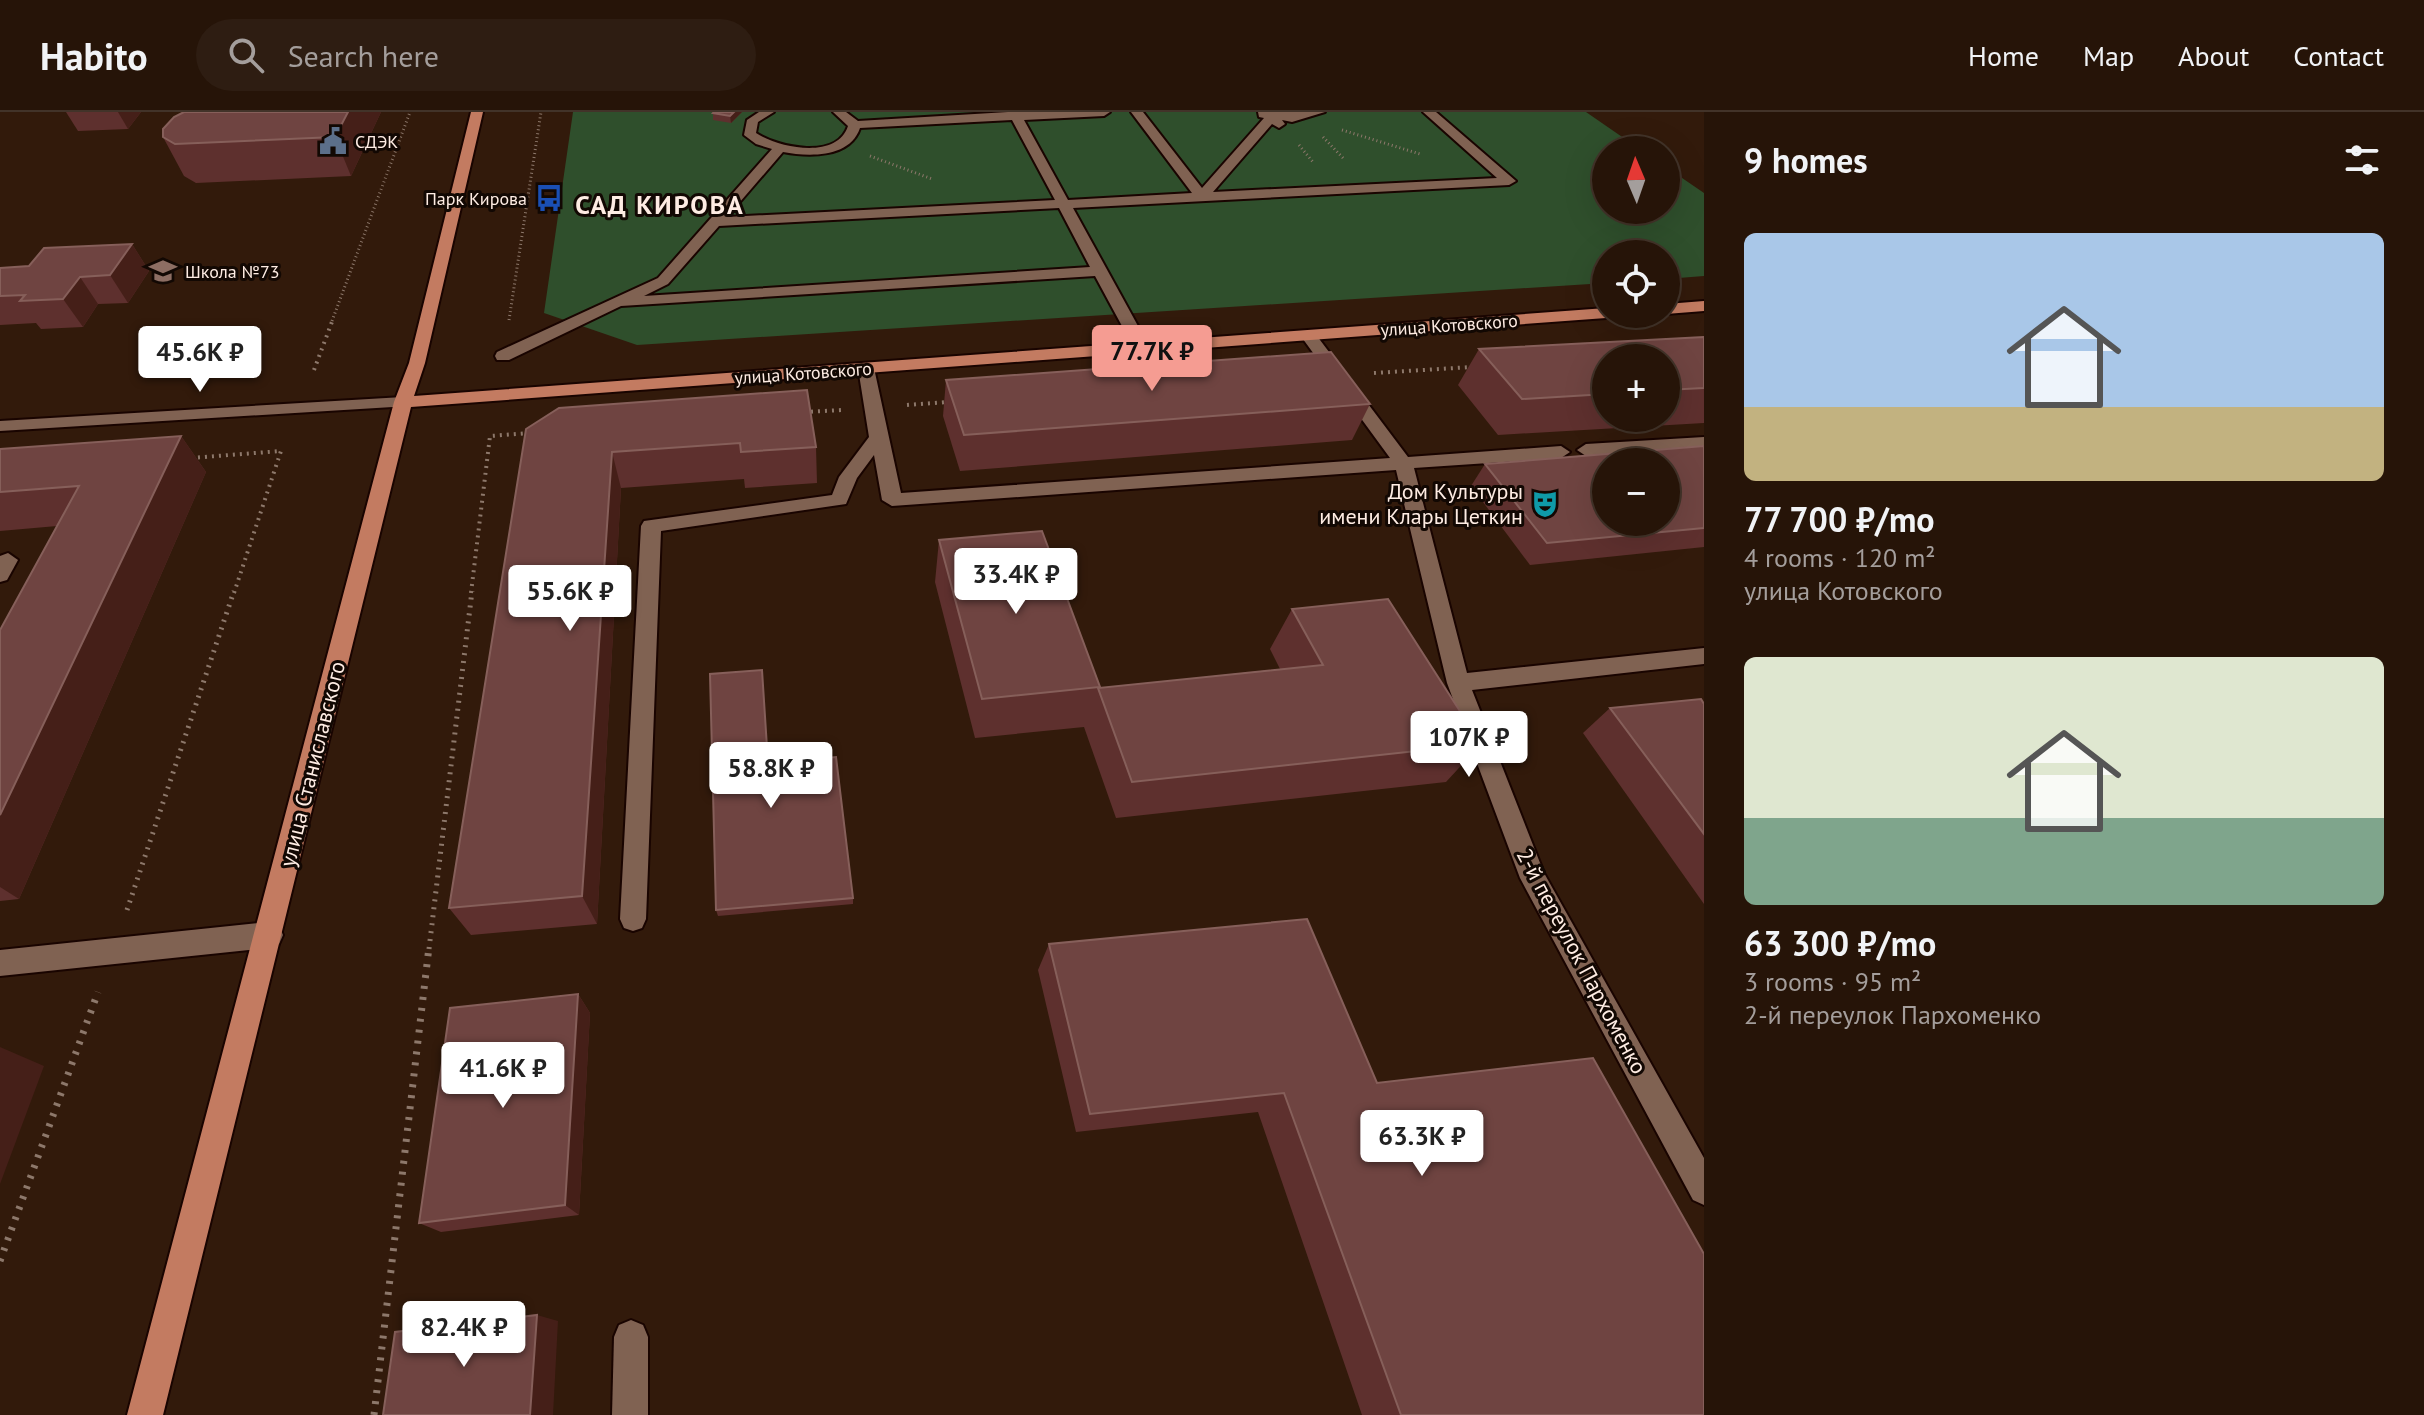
<!DOCTYPE html>
<meta charset="utf-8">
<style>
:root{--surface:#261408;--page:#2e1d12;--text:#f1f3f6;--muted:#a49e9c;--line:#423329;--accent:#f59c92}
body{margin:0;font-family:"PT Sans",sans-serif;background:var(--page);color:var(--text);height:100vh;display:flex;flex-direction:column;font-size:30px;white-space:nowrap}
*{box-sizing:border-box;margin:0}
p{font-size:26px;color:var(--muted)}
.icon{flex:none;width:44px;height:44px;fill:none;stroke:currentColor;stroke-width:2;stroke-linecap:round;stroke-linejoin:round}
.map{position:relative;flex:1;overflow:hidden}
.sheet{display:flex;flex-direction:column;background:var(--surface);width:720px}
.sheet>*{flex:none}
.needle{width:52px;rotate:358deg}
.fabs{position:absolute;left:1592px;top:24px;display:grid;gap:16px}
.fabs a{display:grid;place-items:center;width:88px;height:88px;border-radius:50%;background:var(--surface);box-shadow:0 8px 32px #0002,0 0 0 2px var(--line);font-size:40px}
.price{position:absolute;translate:-50% -68px;padding:0 18px;border-radius:8px;background:#fff;color:#222;font-size:26px;line-height:52px;filter:drop-shadow(0 2px 4px #0008)}
.price::after{content:'';position:absolute;left:50%;top:48px;width:24px;height:18px;margin-left:-12px;background:inherit;clip-path:polygon(0 0,100% 0,50% 100%)}
.price.selected{background:var(--accent);color:#111}
ul{padding:0;list-style:none}
li{display:grid;align-content:center;gap:16px;height:424px;padding:0 40px}
li span{display:grid;place-items:center;height:248px;border-radius:12px;color:#555}
li>.icon{margin-inline-start:auto}
span .icon{width:144px;height:144px;fill:#fffc;stroke-width:1}
li b{font-size:34px}
h2{display:flex;justify-content:space-between;align-items:center;height:96px;padding:0 40px;font-size:34px}
header{display:flex;align-items:center;gap:48px;box-sizing:border-box;height:112px;padding:0 40px;background:var(--surface);border-bottom:2px solid var(--line)}
header strong{font-size:38px}
nav{display:flex;gap:44px;margin-inline-start:auto;font-size:28px}
.search{width:560px;height:72px;background:var(--page);display:flex;align-items:center;gap:20px;box-sizing:border-box;padding:0 28px;border-radius:44px;color:var(--muted);font-size:30px}
main{display:flex;flex:1;min-height:0}
.map>svg:first-child{display:block}
.green{fill:#2f4f2c}
.lines{fill:none;stroke-linecap:round;stroke-linejoin:round}
.minor-casing{stroke:#190400;stroke-width:4}
.major-casing{stroke:#190400;stroke-width:4}
.path-far3{stroke:#8d786b;stroke-width:3;stroke-dasharray:1 3;stroke-linecap:butt}
.path-far2{stroke:#8d786b;stroke-width:4;stroke-dasharray:2 5;stroke-linecap:butt}
.path-far1{stroke:#8d786b;stroke-width:5;stroke-dasharray:2 6;stroke-linecap:butt}
.path{stroke:#8d786b;stroke-width:7;stroke-dasharray:3 8;stroke-linecap:butt}
.minor{fill:#806252;fill-rule:evenodd}
.major{fill:#c37b61;fill-rule:evenodd}
.wall{fill:#5e302e;fill-rule:evenodd}
.shaded-wall{fill:#451f18}
.building{fill:#6f4441;stroke:#865f5a;stroke-width:2;fill-rule:evenodd}
.labels{text-anchor:middle;dominant-baseline:central;stroke-width:6;stroke-linejoin:round;paint-order:stroke}
.far-poi-label{font-size:18px;fill:#feece3;stroke:#120803;text-anchor:start}
.far-street-label{font-size:18px;fill:#feece3;stroke:#120803}
.poi-label{font-size:22px;fill:#feece3;stroke:#120803;text-anchor:end}
.street-label{font-size:22px;fill:#feece3;stroke:#120803}
.far-district-label{font-size:26px;font-weight:bold;letter-spacing:2px;fill:#feece3;stroke:#120803}
</style>
<header>
<strong>Habito</strong>
<div class="search"><svg class="icon" aria-label="search" viewBox="0 0 24 24"><circle cx="10" cy="10" r="6"/><path d="M15 15l6 6"/></svg>Search here</div>
<nav><a>Home</a><a>Map</a><a>About</a><a>Contact</a></nav>
</header>
<main>
<div class="map">
<svg width="1704" height="1303" viewBox="0 0 1704 1303">
<rect width="100%" height="100%" fill="#321a0b"/>
<polygon class="green" points="573,0 1586,0 1641,38 1606,38 1606,98 1666,98 1666,55 1704,81 1704,164 1666,167 1666,142 1606,142 1606,171 637,233 544,201"/>
<g class="lines">
<g class="minor-casing">
<g id="minor">
<path d="M759,0H774L758,10L756,21C779,36 837,48 848,14L833,0H846L858,9L1008,0H1110L1104,4L1024,8L1068,88L1192,81L1131,0H1143L1202,76L1264,6L1259,5L1258,0H1325L1292,10L1282,8L1285,12L1279,16L1272,12L1213,80L1497,66L1423,0H1436L1516,69L1509,73L1073,96L1138,214L1130,219L1122,214L1095,164L621,194L509,248H497L495,244L497,240L658,166L772,37L756,32L744,23L747,8ZM1012,8L1055,88L727,105L783,40C809,45 850,46 860,16ZM1059,96L1090,155L644,184L668,172L719,114Z"/>
<polygon points="1308,218 1314,220 1408,345 1561,334 1570,340 1561,346 1414,356 1467,561 1704,536 1704,552 1472,578 1544,761 1704,1046 1704,1093 1693,1088 1520,766 1447,571 1396,358 892,394 882,388 874,343 857,366 846,392 661,419 646,807 642,816 633,819 624,816 620,807 641,414 644,409 832,383 839,365 869,325 858,256 866,251 874,256 901,381 1390,346 1300,223"/>
<polygon points="403,285 412,290 409,294 0,319 0,309"/>
<polygon points="1704,325 1704,337 1586,344 1577,338 1586,332"/>
<polygon points="8,441 18,448 7,468 0,470 0,444"/>
<polygon points="269,810 279,814 283,823 279,832 269,836 0,864 0,838"/>
<polygon points="631,1208 643,1213 648,1225 648,1303 612,1303 614,1225 619,1213"/>
</g>
</g>
<g class="major-casing">
<g id="major">
<polygon points="471,0 483,0 425,251 414,284 1606,196 1606,202 1613,202 1606,206 411,295 163,1303 127,1303 394,290 409,251"/>
<polygon points="1704,189 1704,199 1666,202 1666,192"/>
</g>
</g>
<g class="path-far3">
<polyline points="1342,18 1420,42"/>
<polyline points="1323,25 1344,47"/>
<polyline points="1299,33 1313,50"/>
<polyline points="870,44 932,67"/>
<polyline points="509,208 541,0"/>
<polyline points="332,209 410,0"/>
</g>
<g class="path-far2">
<polyline points="314,258 333,207"/>
<polyline points="1374,261 1472,255"/>
<polyline points="907,293 949,290"/>
<polyline points="804,300 842,298"/>
<polyline points="191,346 281,339 234,481"/>
<polyline points="471,481 490,324 530,321"/>
</g>
<g class="path-far1">
<polyline points="127,798 234,479"/>
<polyline points="429,837 472,479"/>
</g>
<g class="path">
<polyline points="0,1149 98,880"/>
<polyline points="374,1303 429,835"/>
</g>
<use href="#minor" class="minor"/>
<use href="#major" class="major"/>
</g>
<g class="wall">
<polygon points="66,0 141,0 128,17 78,19"/>
<polygon points="381,0 351,64 196,71 184,64 163,25"/>
<polygon points="742,0 731,11 713,8 713,1"/>
<polygon points="132,132 149,159 128,191 98,192 83,215 41,217 36,211 0,213 0,156 29,154"/>
<path d="M1704,225V311L1498,323L1458,273L1479,237ZM1606,246H1666V306H1606Z"/>
<polygon points="946,268 1370,292 1352,328 960,359 943,304"/>
<polygon points="526,317 816,335 817,371 745,376 744,367 621,376 597,812 471,823 449,796"/>
<polygon points="181,324 206,360 19,787 0,789 0,518 57,414 0,419 0,337"/>
<polygon points="1704,334 1704,435 1530,453 1471,374 1485,352"/>
<polygon points="939,428 1100,576 1280,557 1270,537 1292,497 1481,632 1446,670 1116,706 1084,615 975,626 935,470"/>
<polygon points="1704,592 1704,792 1583,621 1610,596"/>
<polygon points="853,786 853,792 718,804 716,798"/>
<polygon points="1049,832 1377,971 1704,1303 1362,1303 1258,1000 1076,1020 1038,858"/>
<polygon points="578,882 590,901 579,1103 441,1120 419,1111"/>
</g>
<g class="shaded-wall">
<polygon points="118,0 141,0 128,17"/>
<polygon points="348,0 381,0 351,64 335,25"/>
<polygon points="734,0 742,0 731,11 730,4"/>
<polygon points="132,132 149,159 128,191 110,163"/>
<polygon points="80,165 98,192 83,215 63,187"/>
<polygon points="181,324 206,360 19,787 0,775 0,703"/>
<polygon points="612,340 621,376 597,812 582,784"/>
<polygon points="578,882 590,901 579,1103 565,1093"/>
<polygon points="0,935 44,954 0,1072"/>
<polygon points="537,1203 558,1209 553,1303 530,1303"/>
</g>
<g class="building">
<polygon points="184,0 348,0 335,25 175,32 163,25 163,17 174,5"/>
<polygon points="714,0 734,0 730,4 713,1"/>
<polygon points="132,132 110,163 80,165 63,187 20,189 25,183 0,184 0,156 29,154 44,136"/>
<polygon points="1704,225 1704,276 1666,278 1666,246 1606,246 1606,282 1522,287 1479,237"/>
<polygon points="1331,240 1370,292 964,323 946,268"/>
<polygon points="807,278 816,335 741,340 740,331 612,340 582,784 449,796 526,317 559,296"/>
<polygon points="181,324 0,703 0,518 79,374 0,380 0,337"/>
<path d="M1704,334V416L1547,431L1485,352ZM1606,350H1666V410H1606Z"/>
<polygon points="1042,419 1100,575 982,587 939,428"/>
<polygon points="1388,487 1481,632 1132,670 1098,576 1323,553 1292,497"/>
<polygon points="762,558 768,651 836,645 853,786 716,798 710,562"/>
<polygon points="1701,587 1704,592 1704,722 1610,596"/>
<polygon points="1307,807 1377,971 1593,946 1704,1142 1704,1303 1401,1303 1284,981 1090,1002 1049,832"/>
<polygon points="578,882 565,1093 419,1111 450,896"/>
<polygon points="537,1203 530,1303 383,1303 395,1220"/>
</g>
<defs>
<g id="civic-bare" transform="scale(2.16)"><path d="M-.6-6.5H3V-4.5H.6V-3L4-1V1h2V6H-6V1h2V-1L-.6-3ZM-1.2 2.5V6h2.4V2.5Z" fill="#5c6f8a" stroke="#120803" stroke-width="2.5" paint-order="stroke"/></g>
<g id="bus-bare" transform="scale(2.16)"><path d="M-5-6H5V4H4V6H2V4H-2V6H-4V4H-5ZM-3.5-4V0h7V-4ZM-3.5 1.2v1.5H-2V1.2ZM2 1.2v1.5H3.5V1.2Z" fill="#1a4fb4" stroke="#120803" stroke-width="2.5" paint-order="stroke"/></g>
<g id="school-bare" transform="scale(2.16)"><path d="M0-5L7-2L0 1L-7-2ZM-4 1L0 2.5L4 1V4Q0 6-4 4Z" fill="#8d6e63" stroke="#120803" stroke-width="2.5" paint-order="stroke"/></g>
<g id="theatre-bare" transform="scale(2.16)"><path d="M-5-5.5Q0-4 5-5.5V0Q5 5 0 6Q-5 5-5 0ZM-3.3-2.5H-1v1.5H-3.3ZM1-2.5H3.3v1.5H1ZM-2.8 1Q0 5.5 2.8 1Z" fill="#0f9aa8" stroke="#120803" stroke-width="2.5" paint-order="stroke"/></g>
</defs>
<g fill-rule="evenodd">
<use href="#civic-bare" x="333" y="29"/>
<use href="#bus-bare" x="549" y="86"/>
<use href="#school-bare" x="163" y="159"/>
<use href="#theatre-bare" x="1545" y="392"/>
</g>
<g class="labels">
<g class="far-poi-label">
<text x="355" y="29">СДЭК</text>
<text x="527" y="86" text-anchor="end">Парк Кирова</text>
<text x="185" y="159">Школа №73</text>
</g>
<g class="far-street-label">
<text transform="translate(1449 213) rotate(-4)">улица Котовского</text>
<text transform="translate(803 261) rotate(-4)">улица Котовского</text>
</g>
<g class="poi-label">
<text x="1523" y="379">Дом Культуры<tspan x="1523" dy="25">имени Клары Цеткин</tspan></text>
</g>
<g class="street-label">
<text transform="translate(312 652) rotate(-76)">улица Станиславского</text>
<text transform="translate(1582 849) rotate(62)">2-й переулок Пархоменко</text>
</g>
<g class="far-district-label">
<text x="660" y="92">САД КИРОВА</text>
</g>
</g>
</svg>
<div class="fabs">
<a><svg class="needle" viewBox="-14 -14 28 28"><path d="M0-13l5 13h-10z" fill="#e53935"/><path d="M0 13l5-13h-10z" fill="#a49e9c"/></svg></a>
<a><svg class="icon" aria-label="locate" viewBox="0 0 24 24"><circle cx="12" cy="12" r="6"/><path d="M12 2v4M12 18v4M2 12h4M18 12h4"/></svg></a>
<a>+</a>
<a>−</a>
</div>
<b class="price selected" style="left:1152px;top:281px">77.7K ₽</b>
<b class="price" style="left:200px;top:282px">45.6K ₽</b>
<b class="price" style="left:1016px;top:504px">33.4K ₽</b>
<b class="price" style="left:570px;top:521px">55.6K ₽</b>
<b class="price" style="left:1469px;top:667px">107K ₽</b>
<b class="price" style="left:771px;top:698px">58.8K ₽</b>
<b class="price" style="left:503px;top:998px">41.6K ₽</b>
<b class="price" style="left:1422px;top:1066px">63.3K ₽</b>
<b class="price" style="left:464px;top:1257px">82.4K ₽</b>
</div>
<section class="sheet">
<h2>9 homes<svg class="icon" aria-label="filters" viewBox="0 0 24 24"><path d="M4 7h16M4 17h16"/><circle cx="9" cy="7" r="2"/><circle cx="15" cy="17" r="2"/></svg></h2>
<ul>
<li><span style="background:linear-gradient(#a9c7e8 70%,#c2b280 0)"><svg class="icon" aria-label="home" viewBox="0 0 24 24"><path d="M3 11l9-7 9 7M6 9v11h12V9"/></svg></span><div><b>77 700 ₽/mo</b><p>4 rooms · 120 m²</p><p>улица Котовского</p></div></li>
<li><span style="background:linear-gradient(#dfe7d0 65%,#7fa58c 0)"><svg class="icon" aria-label="home" viewBox="0 0 24 24"><path d="M3 11l9-7 9 7M6 9v11h12V9"/></svg></span><div><b>63 300 ₽/mo</b><p>3 rooms · 95 m²</p><p>2-й переулок Пархоменко</p></div></li>
</ul>
</section>
</main>
